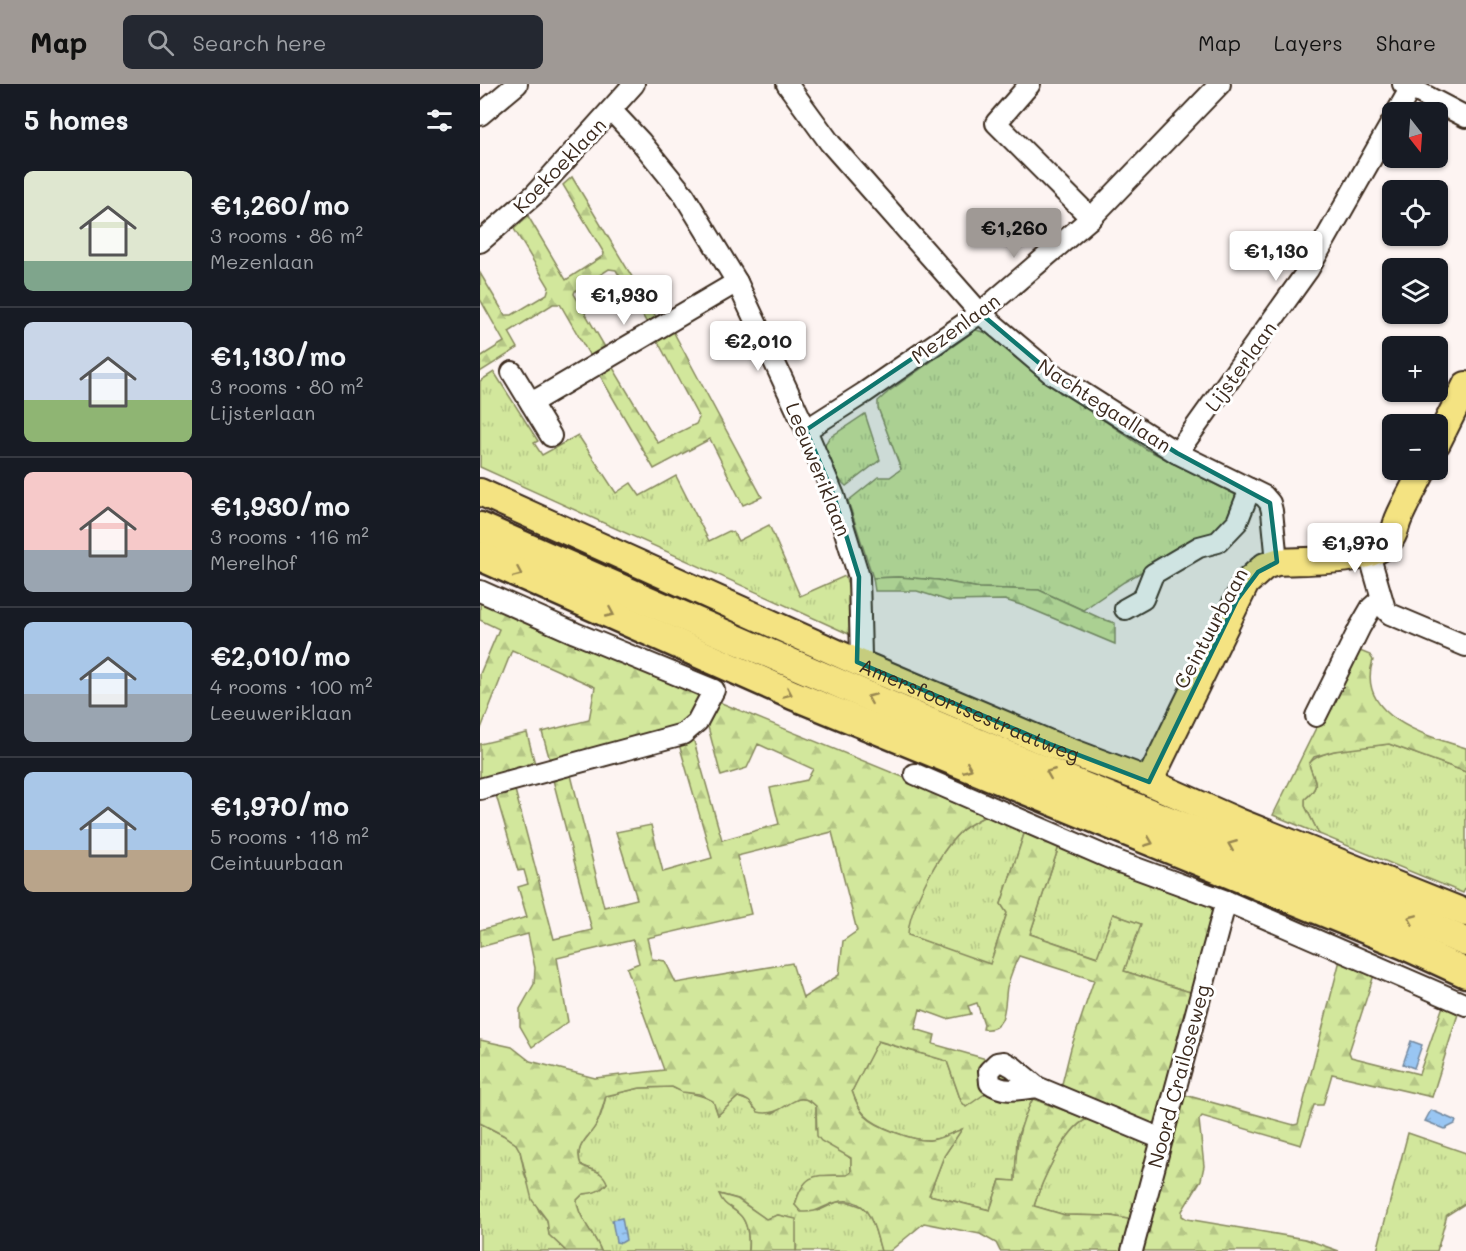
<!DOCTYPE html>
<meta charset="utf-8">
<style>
:root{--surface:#171b24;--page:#242831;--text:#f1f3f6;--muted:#9ea1a6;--line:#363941;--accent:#9f9995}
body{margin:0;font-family:Mali,sans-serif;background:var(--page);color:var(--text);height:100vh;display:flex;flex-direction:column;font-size:22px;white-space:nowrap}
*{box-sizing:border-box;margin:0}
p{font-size:20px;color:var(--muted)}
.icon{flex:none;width:33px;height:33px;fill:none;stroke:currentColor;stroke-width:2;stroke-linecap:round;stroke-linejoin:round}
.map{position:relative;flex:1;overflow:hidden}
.sheet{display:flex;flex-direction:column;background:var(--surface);width:480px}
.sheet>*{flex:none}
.needle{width:39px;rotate:163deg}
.tools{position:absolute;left:902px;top:18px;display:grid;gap:12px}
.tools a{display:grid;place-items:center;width:66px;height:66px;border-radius:9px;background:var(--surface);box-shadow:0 2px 4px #0004;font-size:30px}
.price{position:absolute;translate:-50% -51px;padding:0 14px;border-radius:6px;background:#fff;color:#222;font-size:20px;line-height:39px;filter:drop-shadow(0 2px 3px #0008)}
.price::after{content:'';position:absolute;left:50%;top:36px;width:18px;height:14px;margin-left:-9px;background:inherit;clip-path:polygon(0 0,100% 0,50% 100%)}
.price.active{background:var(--accent);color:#111}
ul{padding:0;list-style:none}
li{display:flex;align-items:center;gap:18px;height:150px;padding:0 24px}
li+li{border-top:2px solid var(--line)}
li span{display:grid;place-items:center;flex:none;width:168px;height:120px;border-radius:9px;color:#555}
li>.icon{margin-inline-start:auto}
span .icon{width:72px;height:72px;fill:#fffc;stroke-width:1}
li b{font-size:26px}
h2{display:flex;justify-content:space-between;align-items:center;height:72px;padding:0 24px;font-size:26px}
header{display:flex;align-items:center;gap:36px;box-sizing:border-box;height:84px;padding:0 30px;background:var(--accent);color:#111}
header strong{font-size:28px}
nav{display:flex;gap:33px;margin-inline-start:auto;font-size:21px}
.search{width:420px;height:54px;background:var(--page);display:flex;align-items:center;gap:15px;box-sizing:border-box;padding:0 21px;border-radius:9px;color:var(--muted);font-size:22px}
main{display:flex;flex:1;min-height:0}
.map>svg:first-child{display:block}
.grass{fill:url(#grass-tufts);stroke:#86885d;stroke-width:1.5}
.forest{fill:url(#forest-firs);stroke:#86885d;stroke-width:1.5;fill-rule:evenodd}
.water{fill:url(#water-ripples);stroke:#73889e;stroke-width:1.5}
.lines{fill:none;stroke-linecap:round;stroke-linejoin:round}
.minor-casing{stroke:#3b2a1e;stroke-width:24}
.major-casing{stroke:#3b2a1e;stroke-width:30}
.highway-casing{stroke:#3b2a1e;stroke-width:33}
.minor{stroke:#fff;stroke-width:20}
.major{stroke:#f4e382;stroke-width:26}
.highway{stroke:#f4e382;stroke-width:28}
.oneway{stroke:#988650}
.marked{fill:#0f766e;fill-opacity:0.2;stroke:#0f766e;stroke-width:4.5;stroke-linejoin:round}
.labels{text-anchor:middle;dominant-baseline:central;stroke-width:6;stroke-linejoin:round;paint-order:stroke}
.street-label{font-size:20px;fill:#3b2a1e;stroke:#fff}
</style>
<header>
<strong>Map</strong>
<div class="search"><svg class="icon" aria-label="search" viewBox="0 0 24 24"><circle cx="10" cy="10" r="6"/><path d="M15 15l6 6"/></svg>Search here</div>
<nav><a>Map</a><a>Layers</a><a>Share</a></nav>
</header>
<main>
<section class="sheet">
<h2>5 homes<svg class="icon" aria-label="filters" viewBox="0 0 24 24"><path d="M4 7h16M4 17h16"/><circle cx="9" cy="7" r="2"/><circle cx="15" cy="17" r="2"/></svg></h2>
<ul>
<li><span style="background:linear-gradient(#dfe7d0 75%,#7fa58c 0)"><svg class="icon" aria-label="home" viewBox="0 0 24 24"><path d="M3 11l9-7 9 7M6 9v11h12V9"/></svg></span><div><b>€1,260/mo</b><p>3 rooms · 86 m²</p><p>Mezenlaan</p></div></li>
<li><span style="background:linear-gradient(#c9d6e8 65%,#8fb573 0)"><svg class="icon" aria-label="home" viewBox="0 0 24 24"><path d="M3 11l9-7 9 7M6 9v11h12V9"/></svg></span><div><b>€1,130/mo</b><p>3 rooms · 80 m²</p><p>Lijsterlaan</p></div></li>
<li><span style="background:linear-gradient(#f6c9c9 65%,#9aa5b1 0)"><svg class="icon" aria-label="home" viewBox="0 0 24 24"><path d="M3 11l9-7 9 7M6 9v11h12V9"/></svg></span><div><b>€1,930/mo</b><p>3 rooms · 116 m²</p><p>Merelhof</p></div></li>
<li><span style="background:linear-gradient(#a9c7e8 60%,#9aa5b1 0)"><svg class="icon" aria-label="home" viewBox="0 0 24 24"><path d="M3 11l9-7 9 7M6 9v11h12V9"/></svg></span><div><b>€2,010/mo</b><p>4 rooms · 100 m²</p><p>Leeuweriklaan</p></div></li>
<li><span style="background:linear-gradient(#a9c7e8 65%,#b9a48a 0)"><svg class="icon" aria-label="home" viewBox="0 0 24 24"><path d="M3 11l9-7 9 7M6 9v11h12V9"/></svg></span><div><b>€1,970/mo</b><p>5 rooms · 118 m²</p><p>Ceintuurbaan</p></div></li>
</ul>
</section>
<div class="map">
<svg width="986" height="1167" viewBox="0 0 986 1167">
<defs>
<pattern id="grass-tufts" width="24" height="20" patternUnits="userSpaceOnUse" patternTransform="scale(1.5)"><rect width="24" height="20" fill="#d2e79c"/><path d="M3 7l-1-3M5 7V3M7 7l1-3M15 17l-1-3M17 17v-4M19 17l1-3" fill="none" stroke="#b5c686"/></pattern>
<pattern id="forest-firs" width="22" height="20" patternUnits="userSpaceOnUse" patternTransform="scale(1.5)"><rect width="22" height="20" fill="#d2e79c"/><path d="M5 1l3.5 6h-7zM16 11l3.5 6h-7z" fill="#b5c686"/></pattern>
<pattern id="water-ripples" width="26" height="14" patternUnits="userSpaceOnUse" patternTransform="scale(1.5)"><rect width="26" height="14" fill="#99c6f3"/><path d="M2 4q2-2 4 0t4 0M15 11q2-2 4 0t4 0" fill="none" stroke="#85aad0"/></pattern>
</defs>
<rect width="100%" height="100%" fill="#fdf4f2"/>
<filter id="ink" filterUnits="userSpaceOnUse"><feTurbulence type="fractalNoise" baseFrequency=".0167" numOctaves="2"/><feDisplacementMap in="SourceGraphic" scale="12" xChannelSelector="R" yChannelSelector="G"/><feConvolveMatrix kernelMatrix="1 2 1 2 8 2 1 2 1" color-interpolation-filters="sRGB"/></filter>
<g filter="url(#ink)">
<g class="grass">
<polygon points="496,246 507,249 553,288 666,365 758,412 758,417 739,452 723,452 644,498 603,526 559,506 499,504 458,496 418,493 393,494 368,417 398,393 410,393 421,385 398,324 398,317 408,308"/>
<polygon points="14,288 58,357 54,359 62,371 98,351 136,409 151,399 160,412 196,392 229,457 249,447 254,449 258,457 289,441 320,512 365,492 372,514 371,551 0,383 0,297"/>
<path d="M385,330L400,376L366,402C358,396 344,373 345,363C345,359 347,357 349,354Z"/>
<path d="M909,660L986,688V803L983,809L839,750L825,722V715C843,700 833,697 829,680C842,663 888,663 909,660Z"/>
<path d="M511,729L546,744L521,820L527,829L510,881L427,851C430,820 458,771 479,749C488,740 500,735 511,729Z"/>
<polygon points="580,759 727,821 734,827 713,909 644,887 660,840 633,830 618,873 550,850"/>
<path d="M397,957L467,977L481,1017L529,993L557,1004L537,1053L535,1097L520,1096L510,1126L449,1111L464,1072L481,1046C471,1049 461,1055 450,1056C434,1057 396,1043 385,1031C378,1024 375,1016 372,1007Z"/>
<path d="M192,1003C205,1010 220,1009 234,1017L238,1031L258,1013L271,1018L274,1024L293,1029C308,1020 321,1006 336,1022V1045L371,1075V1088L367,1091C337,1092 324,1088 315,1121L338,1127L357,1118H369L383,1123L390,1128L401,1167H316L315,1135L298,1131L286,1135L258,1115L240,1110C244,1122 251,1122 259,1130C269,1139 269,1155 268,1167H121C115,1150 97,1133 97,1116L103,1110C114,1109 120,1107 127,1099L119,1088L101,1081C93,1061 109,1055 117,1039C122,1031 124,1020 126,1012L160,1004Z"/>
<path d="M607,1035L671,1060L653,1136L631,1132L585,1131L554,1122C561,1099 585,1044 607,1035Z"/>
<polygon points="0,1039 23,1051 36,1060 40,1067 45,1091 59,1127 67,1136 69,1151 86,1167 0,1167"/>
<polygon points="928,1049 986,1069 986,1119 967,1131 957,1167 897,1167"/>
</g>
<g class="forest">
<polygon points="92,93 181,241 171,246 136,186 129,185 95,207 94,210 129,270 114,279 80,220 73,220 29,248 38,264 0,288 0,273 24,258 0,215 0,189 25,231 32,231 67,210 69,203 34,145 48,132 86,196 123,172 124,169 83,101"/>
<polygon points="193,247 282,413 263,421 230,355 174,385 119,290 132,282 178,359 216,340 219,334 177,256"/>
<polygon points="418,493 458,496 499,504 559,506 620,534 635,539 635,560 544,522 525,516 469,517 437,507 395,507 393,494"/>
<polygon points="0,513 221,610 213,628 201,643 71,680 62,648 109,636 115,603 32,566 0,647 0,590 19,545 0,536"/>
<path d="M875,565L890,571L893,576C875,632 946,652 986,664V688L909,660L854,667L834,673L829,680C833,697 843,700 825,715V722L839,750L793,731Z"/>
<path d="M239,618L511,729C500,735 488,740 479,749C459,769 429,823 428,851L510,880L527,829L521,820L546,744L580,759L550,850L617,873L633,830L661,840L644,887L713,909L678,1049L579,1012L591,964L614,896L539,872C534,881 530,893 527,903C524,920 528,948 503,945L504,940L497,919L488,922L491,930L467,935L440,925L435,945L455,951L453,960L524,980L544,999L529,993L486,1023L481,1017L467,977L398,957L372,1007C375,1016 378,1024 385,1032C396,1043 435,1058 451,1056C462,1054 472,1049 482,1045L464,1072L449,1111L510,1126L520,1096L535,1097C536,1064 537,1044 553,1015L607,1035C585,1044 561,1099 554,1122L585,1131L631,1132L653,1136L644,1167H520L516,1159L500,1150L444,1139L410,1167H401C394,1144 390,1110 357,1118C341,1122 340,1129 321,1128L315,1121C325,1086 336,1092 367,1091L371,1088V1074L341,1057L337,1052L336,1022C315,1000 306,1035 278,1028C271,1020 270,1015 258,1013L238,1031L233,1017L219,1010L202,1008L192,1003L160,1004L126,1012C123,1021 121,1031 117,1039C109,1055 93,1061 101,1081C112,1087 123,1086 127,1099C121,1107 114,1109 103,1110L97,1116C97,1133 115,1150 121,1167H86L69,1151L67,1136L52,1116L40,1067L36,1060L23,1051L0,1039V956L32,963L50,977L115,994L184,986L147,884L159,879L153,856L77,874L88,938L52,963L40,942V925L54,900L55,884L48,850L0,863V846L47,833L38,803L48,800L44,786L38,787L16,711L35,706L74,855L112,846L73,696L91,691L124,823L157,815L136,748L171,741L183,788L232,774L199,660L213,654L242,756L299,740L290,704L327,696L333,685L278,660L267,684L241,692L227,639ZM352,748L377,847L363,857L359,891L323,914L312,879L196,899L185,877L172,875L167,854L271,830L257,772Z"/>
<polygon points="47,649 56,684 0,699 0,660"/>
<polygon points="860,876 894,891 869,968 871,973 939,990 963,922 978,930 952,1013 852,990 843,1021 834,1021 821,1061 722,1032 719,1036 724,1082 721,1096 702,1127 702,1132 707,1135 825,1155 859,1167 662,1167 705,1011 814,1041 818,1040"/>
<path d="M239,1110L257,1115L286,1135L298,1131L316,1135V1167H268C269,1155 269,1139 259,1130C250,1121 245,1124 239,1110Z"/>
</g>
<g class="water">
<polygon points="931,957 942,961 934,984 923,980"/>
<polygon points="951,1026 976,1037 975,1040 965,1045 945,1037"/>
<polygon points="142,1134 146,1156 141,1159 136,1158 132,1136"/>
</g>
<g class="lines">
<g class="minor-casing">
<g id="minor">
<polyline points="307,0 350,59 500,229 571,289 697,369 784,412 790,419 792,427 797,478"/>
<polyline points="550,0 516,39 611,134"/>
<polyline points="923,0 986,33"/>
<polyline points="132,27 161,58 204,111 257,198 326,346 354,412 379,493 381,572 377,578"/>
<polyline points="917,28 933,0"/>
<polyline points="0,31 37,0"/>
<polyline points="0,158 55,110 154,0"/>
<polyline points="32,288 71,352"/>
<polyline points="51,319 257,198"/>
<polyline points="326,346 384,309 500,229 611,134 740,0"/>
<polyline points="697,369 828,186 912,38"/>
<polyline points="885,456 905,525 910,530 986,562"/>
<polyline points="0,507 95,549 234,606 217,638 203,650 0,705"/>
<polyline points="645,525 663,515 673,490 719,463 738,458 757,438 770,405"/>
<polyline points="836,632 880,543 891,524 901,515"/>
<polyline points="435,690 634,776 746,817 986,921"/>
<path d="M557,1003C540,1005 525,1010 510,999L509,987L517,979L524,978L533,983L557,1003L682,1055"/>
<polyline points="652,1167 746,817"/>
</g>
</g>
<g class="major-casing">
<g id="major">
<polyline points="957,359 986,301"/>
<path id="s1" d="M0,408L377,578L570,660L655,692L759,738L986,829"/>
<path d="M669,698L766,499L785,482L797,478C825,476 892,480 909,457C915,450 915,444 918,436C925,419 935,402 943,386"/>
</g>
</g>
<g class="highway-casing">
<g id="highway">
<path d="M0,443C187,525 374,608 563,686C703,744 846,797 986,858"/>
<polyline points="0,472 313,611 925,861 986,889"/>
</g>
</g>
<use href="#minor" class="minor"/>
<use href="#major" class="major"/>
<use href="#highway" class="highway"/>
</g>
<defs><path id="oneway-chevron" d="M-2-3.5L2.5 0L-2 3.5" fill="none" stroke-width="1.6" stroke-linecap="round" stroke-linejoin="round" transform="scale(1.5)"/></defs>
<g class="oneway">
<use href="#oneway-chevron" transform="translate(38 489) rotate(24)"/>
<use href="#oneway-chevron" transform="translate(130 529) rotate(24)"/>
<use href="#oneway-chevron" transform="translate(308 609) rotate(24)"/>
<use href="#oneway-chevron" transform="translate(391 614) rotate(-157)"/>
<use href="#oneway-chevron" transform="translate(488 684) rotate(22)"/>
<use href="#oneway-chevron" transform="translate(570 689) rotate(-158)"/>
<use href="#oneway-chevron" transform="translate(669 758) rotate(22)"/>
<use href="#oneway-chevron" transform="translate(752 761) rotate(-158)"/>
<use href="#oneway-chevron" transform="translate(932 835) rotate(-157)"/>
</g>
</g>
<path class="marked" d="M500,229L571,289L697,369L790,419L797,478L778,488L757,516L669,698L570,660L377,578L379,493L354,412L326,346Z"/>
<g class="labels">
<g class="street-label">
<text transform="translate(79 81) rotate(-46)">Koekoeklaan</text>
<text transform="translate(475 244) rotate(-36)">Mezenlaan</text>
<text transform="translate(760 282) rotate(-54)">Lijsterlaan</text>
<text transform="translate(625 321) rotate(33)">Nachtegaallaan</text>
<text transform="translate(339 385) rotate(68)">Leeuweriklaan</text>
<text transform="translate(730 544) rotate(-62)">Ceintuurbaan</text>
<text stroke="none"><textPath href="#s1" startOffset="536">Amersfoortsestraatweg</textPath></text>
<text transform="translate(698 992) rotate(-75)">Noord Crailoseweg</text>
</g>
</g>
</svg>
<div class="tools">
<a><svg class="needle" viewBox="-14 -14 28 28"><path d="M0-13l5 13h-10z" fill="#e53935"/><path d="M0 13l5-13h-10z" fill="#9ea1a6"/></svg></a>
<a><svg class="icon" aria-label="locate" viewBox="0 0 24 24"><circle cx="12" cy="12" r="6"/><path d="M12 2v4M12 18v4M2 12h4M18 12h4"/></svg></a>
<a><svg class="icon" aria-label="layers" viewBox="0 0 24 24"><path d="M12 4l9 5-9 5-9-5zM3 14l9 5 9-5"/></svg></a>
<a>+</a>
<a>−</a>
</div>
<b class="price active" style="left:534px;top:175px">€1,260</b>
<b class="price" style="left:796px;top:198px">€1,130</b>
<b class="price" style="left:144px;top:242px">€1,930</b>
<b class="price" style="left:278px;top:288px">€2,010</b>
<b class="price" style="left:875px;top:490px">€1,970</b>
</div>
</main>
